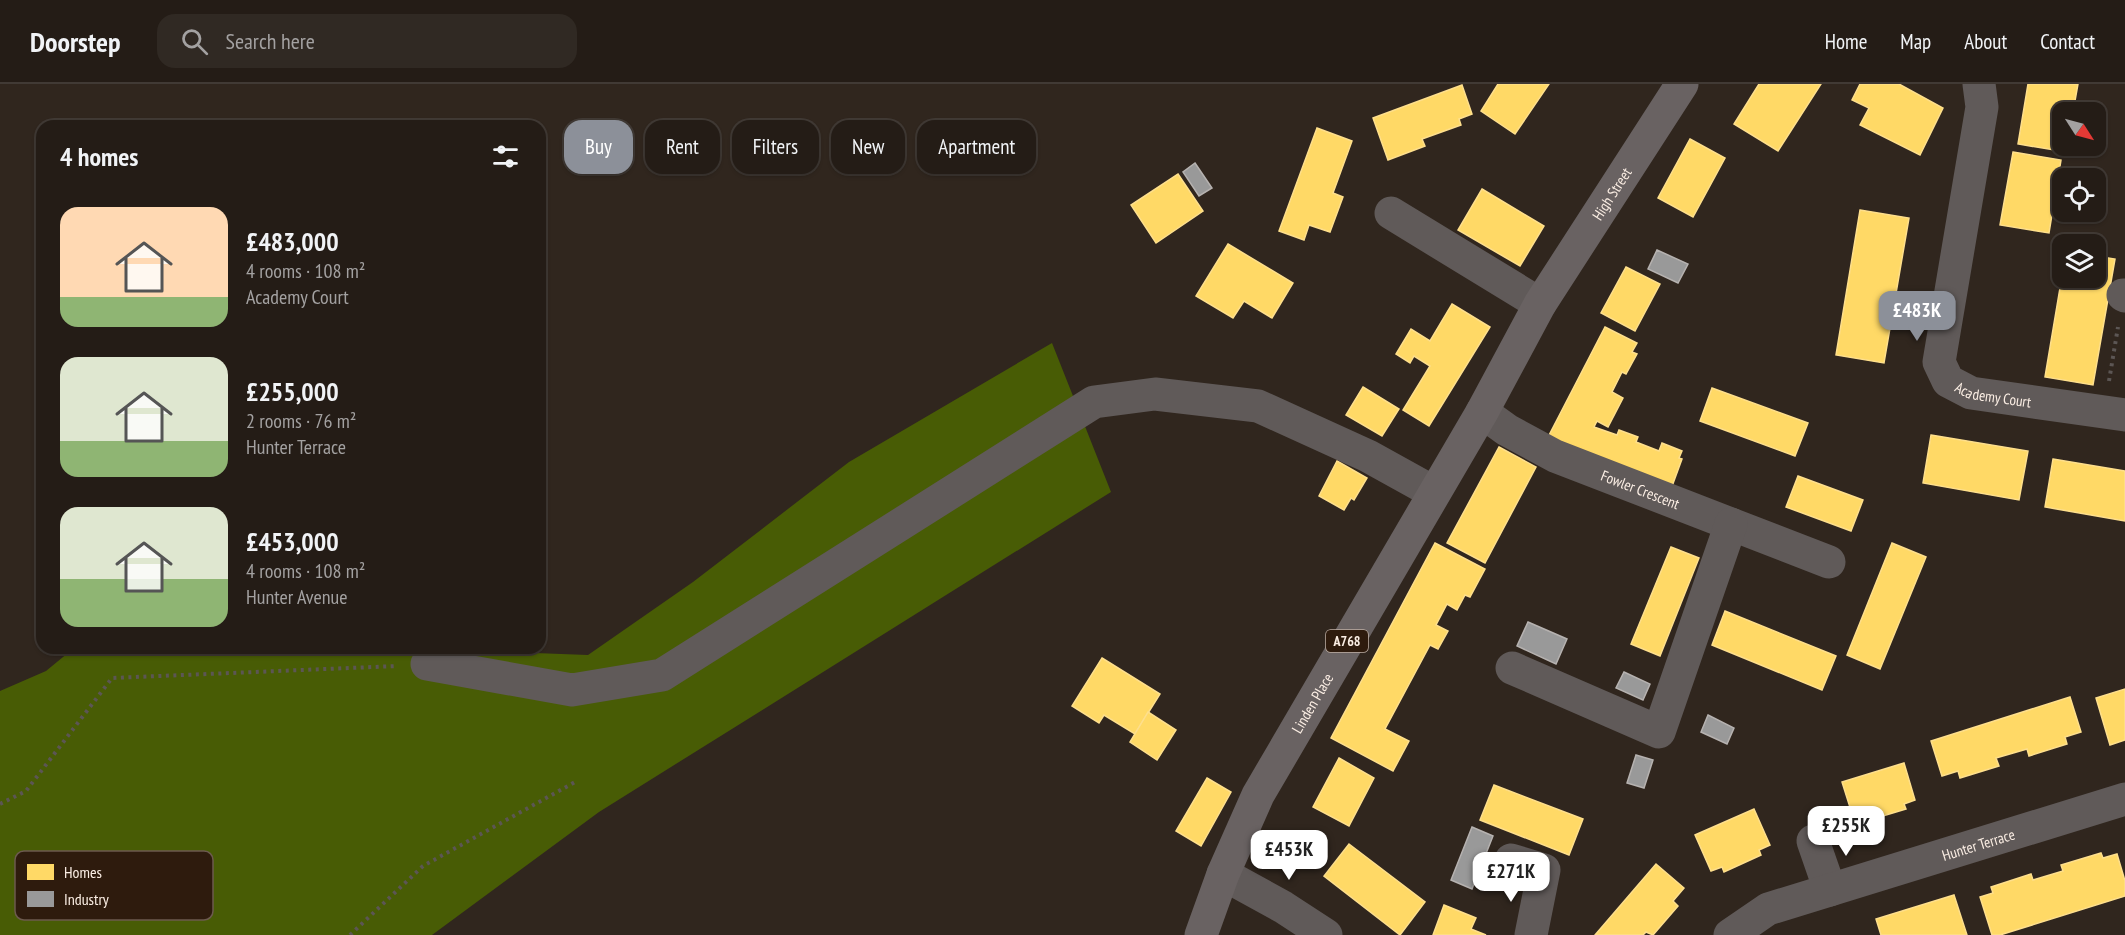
<!DOCTYPE html>
<meta charset="utf-8">
<style>
:root{--surface:#241c16;--page:#302923;--text:#f1f3f6;--muted:#a3a1a1;--line:#413a35;--accent:#8c9099}
body{margin:0;font-family:"PT Sans Narrow",sans-serif;background:var(--page);color:var(--text);height:100vh;display:flex;flex-direction:column;font-size:22px;white-space:nowrap}
*{box-sizing:border-box;margin:0}
p{font-size:20px;color:var(--muted)}
.icon{flex:none;width:33px;height:33px;fill:none;stroke:currentColor;stroke-width:2;stroke-linecap:round;stroke-linejoin:round}
.map{position:relative;flex:1;overflow:hidden}
.panel{position:absolute;left:36px;top:36px;width:510px;height:534px;display:flex;flex-direction:column;background:var(--surface);border-radius:18px;box-shadow:0 2px 4px #0004,0 0 0 2px var(--line)}
.panel>*{flex:none}
.banner{position:absolute;left:564px;top:36px;width:570px;height:54px;display:flex;gap:12px}
.needle{width:39px;rotate:126deg}
.controls{position:absolute;left:2052px;top:18px;display:grid;gap:12px}
.controls a{display:grid;place-items:center;width:54px;height:54px;border-radius:12px;background:var(--surface);box-shadow:0 2px 4px #0004,0 0 0 2px var(--line);font-size:30px}
.price{position:absolute;translate:-50% -51px;padding:0 14px;border-radius:12px;background:#fff;color:#222;font-size:20px;line-height:39px;filter:drop-shadow(0 2px 3px #0008)}
.price::after{content:'';position:absolute;left:50%;top:36px;width:18px;height:14px;margin-left:-9px;background:inherit;clip-path:polygon(0 0,100% 0,50% 100%)}
.price.current{background:var(--accent);color:#fff}
ul{padding:0;list-style:none}
li{display:flex;align-items:center;gap:18px;height:150px;padding:0 24px}
li span{display:grid;place-items:center;flex:none;width:168px;height:120px;border-radius:18px;color:#555}
li>.icon{margin-inline-start:auto}
span .icon{width:72px;height:72px;fill:#fffc;stroke-width:1}
li b{font-size:26px}
h2{display:flex;justify-content:space-between;align-items:center;height:72px;padding:0 24px;font-size:26px}
.tag{padding:0 21px;border-radius:18px;background:var(--surface);box-shadow:0 2px 4px #0004,0 0 0 2px var(--line);font-size:21px;line-height:54px}
.tag.current{background:var(--accent);color:#fff}
header{display:flex;align-items:center;gap:36px;box-sizing:border-box;height:84px;padding:0 30px;background:var(--surface);border-bottom:2px solid var(--line)}
header strong{font-size:28px}
nav{display:flex;gap:33px;margin-inline-start:auto;font-size:21px}
.search{width:420px;height:54px;background:var(--page);display:flex;align-items:center;gap:15px;box-sizing:border-box;padding:0 21px;border-radius:18px;color:var(--muted);font-size:22px}
.map>svg:first-child{display:block}
.forest{fill:#485c05}
.homes{fill:#ffd966;stroke:#fedf8c;stroke-width:1.5}
.industry{fill:#999;stroke:#b6b2b0;stroke-width:1.5}
.lines{fill:none;stroke-linecap:round;stroke-linejoin:round}
.path{stroke:#5c5654;stroke-width:4;stroke-dasharray:3 4.5;stroke-linecap:butt}
.minor{stroke:#605a59;stroke-width:33}
.major{stroke:#696262;stroke-width:33}
.labels{text-anchor:middle;dominant-baseline:central;stroke-width:6;stroke-linejoin:round;paint-order:stroke}
.shield{fill:#2e1b0d;stroke:#beafa4;stroke-width:1.5}
.shield-label{font-size:14px;font-weight:bold;fill:#fbeee4}
.street-label{font-size:15px;fill:#fbeee4;stroke:#2e1b0d}
.key{fill:#2e1b0d;stroke:#6c5a4e;stroke-width:1.5}
.key-label{font-size:16px;fill:#fbeee4}
</style>
<header>
<strong>Doorstep</strong>
<div class="search"><svg class="icon" aria-label="search" viewBox="0 0 24 24"><circle cx="10" cy="10" r="6"/><path d="M15 15l6 6"/></svg>Search here</div>
<nav><a>Home</a><a>Map</a><a>About</a><a>Contact</a></nav>
</header>
<div class="map">
<svg width="2125" height="851" viewBox="0 0 2125 851">
<rect width="100%" height="100%" fill="#30261e"/>
<polygon class="forest" points="1052,259 1111,408 599,728 432,851 0,851 0,607 46,587 74,564 498,564 507,568 588,571 693,498 849,378"/>
<g class="homes">
<polygon points="1498,0 1549,0 1515,50 1481,27"/>
<polygon points="1759,0 1821,0 1778,67 1734,40"/>
<polygon points="1860,0 1899,0 1943,24 1920,71 1860,41 1869,24 1852,16"/>
<polygon points="2028,0 2078,0 2073,28 2062,28 2062,62 2067,62 2066,68 2018,60"/>
<polygon points="1462,1 1472,30 1459,35 1461,41 1422,55 1425,62 1388,76 1373,34"/>
<polygon points="1317,44 1352,57 1333,109 1343,113 1330,148 1309,141 1304,156 1279,147"/>
<polygon points="1690,55 1725,74 1693,133 1658,114"/>
<polygon points="2013,68 2061,76 2049,149 2000,141"/>
<polygon points="1178,90 1203,127 1156,159 1131,121"/>
<polygon points="1482,105 1544,142 1520,182 1458,146"/>
<polygon points="1860,126 1909,134 1884,279 1836,271"/>
<polygon points="1228,160 1293,199 1272,234 1244,217 1233,234 1196,212"/>
<polygon points="2096,172 2115,175 2093,301 2045,293 2062,192 2096,194"/>
<polygon points="1626,183 1660,200 1635,247 1601,229"/>
<polygon points="1452,220 1490,243 1429,342 1403,326 1430,282 1414,272 1410,279 1396,270 1411,245 1430,257"/>
<polygon points="1605,243 1637,259 1632,268 1637,270 1626,290 1622,288 1612,308 1623,314 1608,343 1597,337 1594,343 1617,351 1619,346 1638,353 1636,358 1659,367 1662,359 1682,367 1679,374 1682,375 1671,405 1547,355"/>
<polygon points="1363,303 1399,325 1382,352 1346,331"/>
<polygon points="1712,304 1808,339 1795,372 1700,337"/>
<polygon points="1931,351 2028,367 2019,416 1923,399"/>
<polygon points="1499,363 1536,383 1485,479 1447,459"/>
<polygon points="2053,375 2125,387 2125,437 2045,423"/>
<polygon points="1337,377 1367,394 1354,416 1351,414 1344,426 1319,412"/>
<polygon points="1798,392 1863,416 1851,447 1786,423"/>
<polygon points="1435,459 1485,485 1470,513 1465,511 1457,526 1447,520 1436,541 1448,547 1438,565 1430,561 1385,645 1409,657 1393,687 1331,654"/>
<polygon points="1892,459 1926,473 1880,585 1847,571"/>
<polygon points="1671,463 1699,474 1660,572 1631,560"/>
<polygon points="1725,527 1836,572 1822,606 1712,561"/>
<polygon points="1102,574 1160,610 1135,650 1104,631 1099,639 1072,622"/>
<polygon points="2125,605 2125,656 2110,661 2096,614"/>
<polygon points="2070,613 2081,648 2065,653 2067,660 2029,672 2027,665 1996,674 1999,682 1960,694 1958,687 1942,692 1931,657"/>
<polygon points="1148,628 1176,646 1157,676 1130,658"/>
<polygon points="1339,674 1374,694 1349,742 1313,723"/>
<polygon points="1904,679 1915,716 1904,720 1906,725 1866,737 1865,732 1854,736 1842,698"/>
<polygon points="1207,694 1231,708 1201,762 1176,747"/>
<polygon points="1494,701 1583,735 1569,771 1480,736"/>
<polygon points="1754,725 1770,761 1759,766 1761,771 1724,788 1722,783 1711,787 1695,751"/>
<polygon points="1349,760 1425,818 1400,851 1324,792"/>
<polygon points="2101,769 2103,774 2117,770 2125,797 2125,812 2000,851 1992,851 1980,813 1993,809 1991,803 2031,790 2033,796 2063,787 2061,781"/>
<polygon points="1656,780 1684,804 1673,817 1678,822 1653,851 1646,848 1643,851 1595,851"/>
<polygon points="1954,811 1967,851 1881,851 1876,835"/>
<polygon points="1444,821 1476,834 1471,845 1486,851 1433,851"/>
</g>
<g class="industry">
<polygon points="1195,79 1212,104 1199,112 1183,88"/>
<polygon points="1657,166 1688,180 1678,199 1648,185"/>
<polygon points="1528,538 1567,555 1556,580 1517,562"/>
<polygon points="1624,588 1650,600 1643,616 1616,604"/>
<polygon points="1708,631 1734,644 1727,660 1701,648"/>
<polygon points="1636,671 1653,676 1644,704 1627,699"/>
<polygon points="1472,743 1493,752 1472,805 1451,796"/>
</g>
<g class="lines">
<g class="path">
<polyline points="2109,297 2118,243"/>
<polyline points="0,720 26,707 112,594 397,582"/>
<polyline points="350,851 423,782 577,697"/>
</g>
<g class="minor">
<path id="s1" d="M1979,0L1982,23L1939,278L1948,297L1971,309L2125,331"/>
<polyline points="1391,129 1540,220"/>
<polyline points="2123,211 2125,212"/>
<path id="s2" d="M1482,328L1507,346L1555,372L1829,478"/>
<polyline points="427,580 572,606 662,591 1094,318 1155,310 1258,322 1368,372 1433,408"/>
<polyline points="1512,584 1659,648 1731,440"/>
<polyline points="1813,757 1830,806"/>
<polyline points="1511,776 1544,786 1531,851"/>
<polyline points="1223,790 1283,823 1326,851"/>
<path id="s3" d="M1730,851L1768,825L2125,715"/>
</g>
<path class="major" id="s4" d="M1201,851L1223,790L1258,711L1482,328L1540,220L1682,0"/>
</g>
<g class="labels">
<rect class="shield" x="1326" y="546" width="42" height="22" rx="4.5"/>
<g class="shield-label">
<text x="1347" y="557">A768</text>
</g>
<g class="street-label">
<text stroke="none"><textPath href="#s4" startOffset="849">High Street</textPath></text>
<text stroke="none"><textPath href="#s1" startOffset="351">Academy Court</textPath></text>
<text stroke="none"><textPath href="#s2" startOffset="177">Fowler Crescent</textPath></text>
<text stroke="none"><textPath href="#s4" startOffset="258">Linden Place</textPath></text>
<text stroke="none"><textPath href="#s3" startOffset="266">Hunter Terrace</textPath></text>
</g>
</g>
<rect x="15" y="767" width="198" height="69" rx="9" class="key"/>
<rect x="27" y="780" width="27" height="16" fill="#ffd966"/>
<rect x="27" y="807" width="27" height="16" fill="#999"/>
<g class="key-label">
<text x="64" y="794">Homes</text>
<text x="64" y="821">Industry</text>
</g>
</svg>
<div class="controls">
<a><svg class="needle" viewBox="-14 -14 28 28"><path d="M0-13l5 13h-10z" fill="#e53935"/><path d="M0 13l5-13h-10z" fill="#a3a1a1"/></svg></a>
<a><svg class="icon" aria-label="locate" viewBox="0 0 24 24"><circle cx="12" cy="12" r="6"/><path d="M12 2v4M12 18v4M2 12h4M18 12h4"/></svg></a>
<a><svg class="icon" aria-label="layers" viewBox="0 0 24 24"><path d="M12 4l9 5-9 5-9-5zM3 14l9 5 9-5"/></svg></a>
</div>
<b class="price current" style="left:1917px;top:258px">£483K</b>
<b class="price" style="left:1846px;top:773px">£255K</b>
<b class="price" style="left:1289px;top:797px">£453K</b>
<b class="price" style="left:1511px;top:819px">£271K</b>
<div class="banner">
<a class="tag current">Buy</a>
<a class="tag">Rent</a>
<a class="tag">Filters</a>
<a class="tag">New</a>
<a class="tag">Apartment</a>
</div>
<section class="panel">
<h2>4 homes<svg class="icon" aria-label="filters" viewBox="0 0 24 24"><path d="M4 7h16M4 17h16"/><circle cx="9" cy="7" r="2"/><circle cx="15" cy="17" r="2"/></svg></h2>
<ul>
<li><span style="background:linear-gradient(#ffd9b3 75%,#8fb573 0)"><svg class="icon" aria-label="home" viewBox="0 0 24 24"><path d="M3 11l9-7 9 7M6 9v11h12V9"/></svg></span><div><b>£483,000</b><p>4 rooms · 108 m²</p><p>Academy Court</p></div></li>
<li><span style="background:linear-gradient(#dfe7d0 70%,#8fb573 0)"><svg class="icon" aria-label="home" viewBox="0 0 24 24"><path d="M3 11l9-7 9 7M6 9v11h12V9"/></svg></span><div><b>£255,000</b><p>2 rooms · 76 m²</p><p>Hunter Terrace</p></div></li>
<li><span style="background:linear-gradient(#dfe7d0 60%,#8fb573 0)"><svg class="icon" aria-label="home" viewBox="0 0 24 24"><path d="M3 11l9-7 9 7M6 9v11h12V9"/></svg></span><div><b>£453,000</b><p>4 rooms · 108 m²</p><p>Hunter Avenue</p></div></li>
</ul>
</section>
</div>
